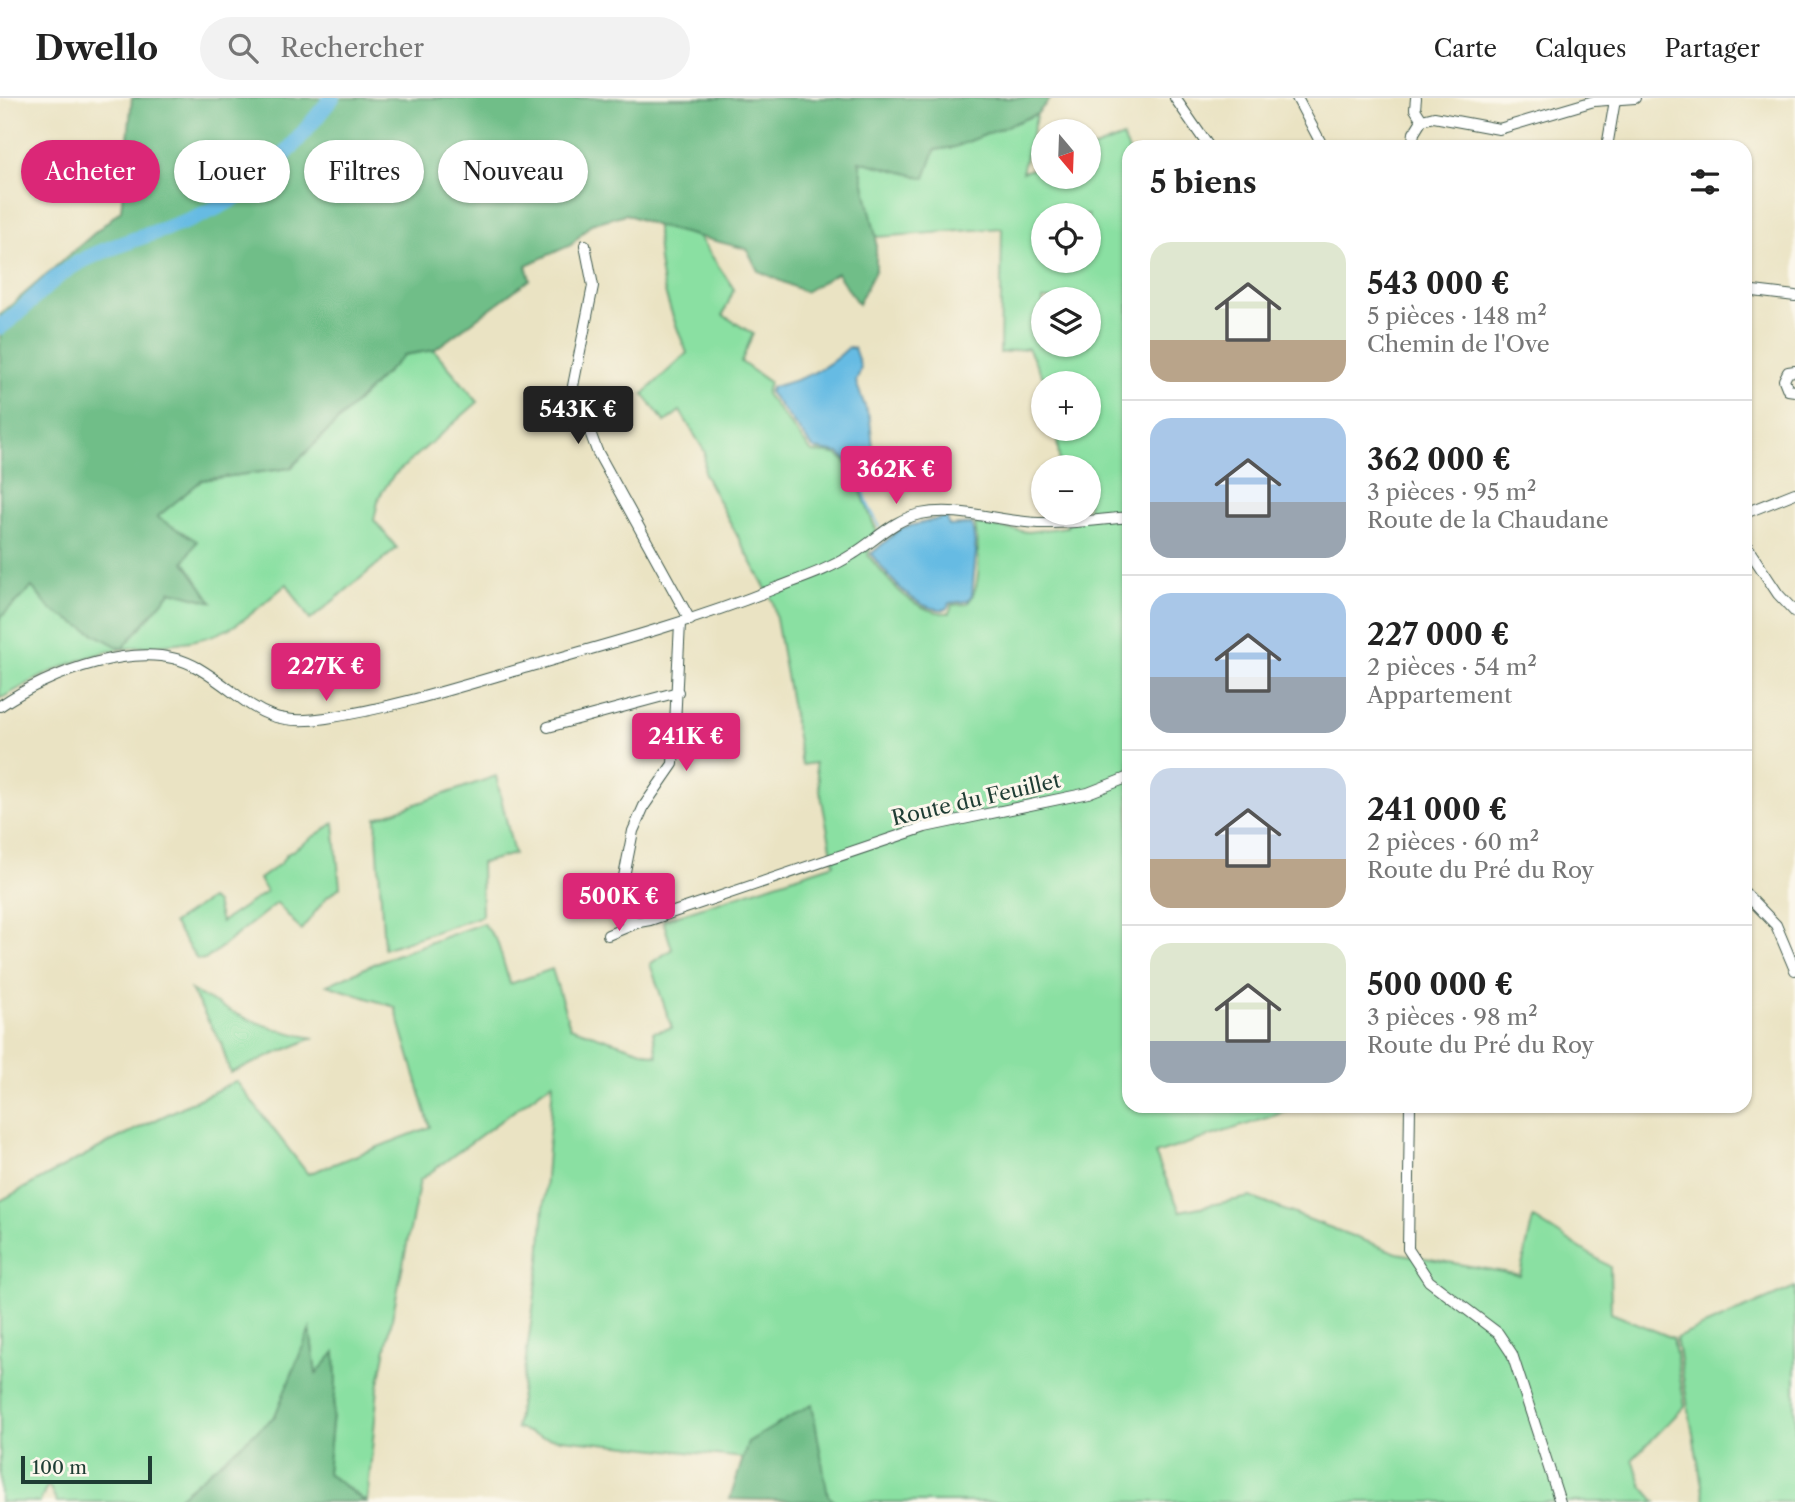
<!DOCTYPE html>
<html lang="fr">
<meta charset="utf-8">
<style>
:root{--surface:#fff;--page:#f2f2f2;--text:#222;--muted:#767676;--line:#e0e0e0;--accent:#db2777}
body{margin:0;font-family:"Libre Caslon Text",serif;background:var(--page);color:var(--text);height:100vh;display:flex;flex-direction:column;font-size:26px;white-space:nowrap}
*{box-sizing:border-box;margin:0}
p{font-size:23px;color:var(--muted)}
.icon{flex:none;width:38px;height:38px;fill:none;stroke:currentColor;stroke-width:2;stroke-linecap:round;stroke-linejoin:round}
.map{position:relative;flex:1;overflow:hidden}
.sheet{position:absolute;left:1122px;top:42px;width:630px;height:973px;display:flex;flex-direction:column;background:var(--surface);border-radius:21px;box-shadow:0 2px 5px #0004}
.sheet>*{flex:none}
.hud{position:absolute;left:21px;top:42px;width:665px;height:63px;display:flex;gap:14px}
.needle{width:46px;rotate:161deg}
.controls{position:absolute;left:1031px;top:21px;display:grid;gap:14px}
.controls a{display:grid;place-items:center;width:70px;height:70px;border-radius:50%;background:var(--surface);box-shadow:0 2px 5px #0004;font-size:35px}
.scale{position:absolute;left:21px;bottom:18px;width:131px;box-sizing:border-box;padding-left:7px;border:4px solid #1f3d34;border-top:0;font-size:19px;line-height:24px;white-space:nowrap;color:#1f3d34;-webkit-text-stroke:5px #fbf7ec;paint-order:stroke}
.price{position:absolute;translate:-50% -60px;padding:0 16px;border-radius:7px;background:var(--accent);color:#fff;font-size:23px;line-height:46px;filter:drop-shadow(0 2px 4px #0008)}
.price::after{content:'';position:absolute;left:50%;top:42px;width:21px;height:16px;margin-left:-10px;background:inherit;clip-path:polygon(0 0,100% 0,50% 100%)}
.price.current{background:#222;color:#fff}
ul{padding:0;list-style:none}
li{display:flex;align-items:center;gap:21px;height:175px;padding:0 28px}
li+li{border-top:2px solid var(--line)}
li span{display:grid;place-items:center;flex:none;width:196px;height:140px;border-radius:21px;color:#555}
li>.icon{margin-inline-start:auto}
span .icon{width:84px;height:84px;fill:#fffc;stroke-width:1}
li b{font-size:30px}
h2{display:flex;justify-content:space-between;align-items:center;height:84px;padding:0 28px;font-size:30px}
.tag{padding:0 24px;border-radius:32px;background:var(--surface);box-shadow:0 2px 5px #0004;font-size:24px;line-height:63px}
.tag.current{background:var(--accent);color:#fff}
header{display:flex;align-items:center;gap:42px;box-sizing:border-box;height:98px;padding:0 35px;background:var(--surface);border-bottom:2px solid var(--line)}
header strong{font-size:33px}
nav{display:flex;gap:38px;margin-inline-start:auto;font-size:24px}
.search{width:490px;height:63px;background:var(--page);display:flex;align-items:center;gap:18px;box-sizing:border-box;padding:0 24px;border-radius:38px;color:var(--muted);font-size:26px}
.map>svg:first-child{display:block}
.green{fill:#8ae0a2;stroke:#548e6b;stroke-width:2;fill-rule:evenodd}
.forest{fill:#6fbe88;stroke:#477e5e;stroke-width:2}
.water{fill:#66bbe3;stroke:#427c8c;stroke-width:2}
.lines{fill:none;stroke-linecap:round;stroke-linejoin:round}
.stream{stroke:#66bbe3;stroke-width:2.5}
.river{stroke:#66bbe3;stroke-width:16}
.minor-casing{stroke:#3d5649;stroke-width:12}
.minor{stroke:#fff;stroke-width:10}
.labels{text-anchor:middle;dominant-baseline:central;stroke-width:6;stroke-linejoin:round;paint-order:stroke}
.street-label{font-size:21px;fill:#1f3d34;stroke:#fbf7ec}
</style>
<header>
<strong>Dwello</strong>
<div class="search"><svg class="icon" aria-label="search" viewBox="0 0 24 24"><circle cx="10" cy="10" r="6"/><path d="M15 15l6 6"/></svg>Rechercher</div>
<nav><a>Carte</a><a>Calques</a><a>Partager</a></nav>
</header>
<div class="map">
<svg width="1795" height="1404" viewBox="0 0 1795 1404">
<rect width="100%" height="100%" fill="#fbf7ec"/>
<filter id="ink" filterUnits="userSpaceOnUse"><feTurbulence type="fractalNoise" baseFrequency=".0143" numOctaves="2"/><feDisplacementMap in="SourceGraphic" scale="14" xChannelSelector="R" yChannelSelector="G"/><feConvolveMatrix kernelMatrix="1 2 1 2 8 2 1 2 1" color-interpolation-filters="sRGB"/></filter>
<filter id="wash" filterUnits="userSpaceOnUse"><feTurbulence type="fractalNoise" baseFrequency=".00686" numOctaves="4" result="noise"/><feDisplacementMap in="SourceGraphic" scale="28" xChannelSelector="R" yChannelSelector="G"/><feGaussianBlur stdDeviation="1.57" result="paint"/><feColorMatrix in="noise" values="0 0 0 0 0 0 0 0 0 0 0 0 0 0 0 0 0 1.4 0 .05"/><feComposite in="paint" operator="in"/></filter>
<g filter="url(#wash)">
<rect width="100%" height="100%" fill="#eae3c3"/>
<g class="green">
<path d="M1037,16L1022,74L1043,68V79H1088L1089,52L1123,39L1129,53V114L1123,117L1129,136V1008H1304L1155,1056L1180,1113L1250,1099L1397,1155L1520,1177L1533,1120L1610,1169L1611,1215L1673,1240L1685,1308L1633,1361L1642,1388L1656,1404H836L749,1344L744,1360L542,1339L516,1330L540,1162L553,984L420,1082L378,1290L367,1404L327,1375L336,1286L335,1255L316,1277L310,1233L275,1318L173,1404H57L48,1386L40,1404H0V1103L108,1045L236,983L308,1076L430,1029L395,909L327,887L385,861L483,825L497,843L510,886L552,871L570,929L657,958L653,934L672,930L650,866L672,851L663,822L834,766L815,665L802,667L773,504L704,376L705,354L680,313L665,324L643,296L687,255C668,208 657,180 657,128L699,139L734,191L723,217L753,236L741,264L769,284L766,296L812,354C820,355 833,354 839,358C858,371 865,410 876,431L868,457C888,482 913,516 949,515L952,507L967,506C984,487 978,450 975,426L1028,434L1067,429L1065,415H1088V369H1060L1056,331H1088V285H1046L1028,250L1000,255L1002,130L876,139L859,63L891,69L935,52L955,49ZM1043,117H1088V163H1043ZM1043,201H1088V247H1043Z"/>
<path d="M434,252L478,304L393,378L379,399L374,422L397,450L310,522L287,486C270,499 255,515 237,526C202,548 162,545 123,551C80,557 37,580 0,601V520L32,488L50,511L122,551L171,493L211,503L156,420L202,382L291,370L404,257Z"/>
<polygon points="496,678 514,756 481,765 482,818 384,851 376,720"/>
<polygon points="334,725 340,789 327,799 301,832 277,805 205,862 197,861 173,825 210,801 216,805 221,824 266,794 259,781 281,765 286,757"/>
<path d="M191,892C235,917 263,930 313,940L230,975L221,945Z"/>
<polygon points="1795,1189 1795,1404 1705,1404 1676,1240"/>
</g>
<g class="forest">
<polygon points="132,0 1051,0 1037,16 955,49 935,52 925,80 859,63 876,139 876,171 858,206 837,175 805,194 758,173 747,151 657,128 626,116 591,126 571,147 526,167 530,181 434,252 404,257 290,370 202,382 157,419 197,443 184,464 212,504 171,493 122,551 50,511 32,489 0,520 0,217 121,112"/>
<polygon points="310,1231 316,1276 335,1254 336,1286 327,1375 365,1404 173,1404 275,1318"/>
<polygon points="812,1306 828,1398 836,1404 730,1401 748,1344"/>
</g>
<g class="water">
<path d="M848,250H854L861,270L856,284L870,322L873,349L863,371L858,372L839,355L814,351L769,294L772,289C801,282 826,272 848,250Z"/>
<path d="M947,419L949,428L972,426L976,454L972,497L968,503L950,505L946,511C916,515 888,478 871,456L901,430Z"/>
</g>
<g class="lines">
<polyline class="stream" points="858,372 868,407 879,428"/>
<path class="river" d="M0,229C28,210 48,181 78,165C127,139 184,130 231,102C273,77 302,36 332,0"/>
</g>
</g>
<g filter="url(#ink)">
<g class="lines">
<g class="minor-casing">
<g id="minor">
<polyline points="1175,0 1209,49"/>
<polyline points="1297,0 1323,49"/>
<polyline points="1422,22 1434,19 1499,31 1594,3 1635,0"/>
<polyline points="1412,49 1414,35 1422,22 1415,11 1416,0"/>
<polyline points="1607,49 1615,2"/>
<polyline points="585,147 593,188 573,288 597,353 690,522"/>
<polyline points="1745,192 1795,198"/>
<polyline points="1795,273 1788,274 1784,282 1788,292 1795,293"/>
<polyline points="1745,415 1795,395"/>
<polyline points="1745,446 1778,496 1795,514"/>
<polyline points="680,525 673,666 644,708 633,733 619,804 624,821 639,824 650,822 925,729 1088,695 1129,679"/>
<path d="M0,608C48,575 143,537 198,570C249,600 259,631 326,620C393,610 459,589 524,570C609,546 694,523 776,490C802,480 830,471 853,456C876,442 893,422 920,416C960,408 999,424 1039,425C1069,426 1099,422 1129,419"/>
<polyline points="548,629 678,594"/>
<polyline points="1745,795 1776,827 1795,872"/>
<polyline points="608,837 639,824"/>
<polyline points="1410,1008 1408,1151 1429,1183 1498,1235 1512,1256 1560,1404"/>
</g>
</g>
<use href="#minor" class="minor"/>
</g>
</g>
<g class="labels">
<g class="street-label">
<text transform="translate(976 701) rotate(-13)">Route du Feuillet</text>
</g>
</g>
</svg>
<div class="controls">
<a><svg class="needle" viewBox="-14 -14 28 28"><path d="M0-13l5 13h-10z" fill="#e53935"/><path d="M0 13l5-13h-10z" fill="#767676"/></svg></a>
<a><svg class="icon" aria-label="locate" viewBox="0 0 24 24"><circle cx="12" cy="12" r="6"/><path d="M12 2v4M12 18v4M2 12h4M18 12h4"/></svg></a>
<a><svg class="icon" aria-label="layers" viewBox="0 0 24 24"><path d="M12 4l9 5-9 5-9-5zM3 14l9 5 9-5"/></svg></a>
<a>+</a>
<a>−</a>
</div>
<div class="scale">100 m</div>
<b class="price current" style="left:578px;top:348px">543K €</b>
<b class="price" style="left:896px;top:408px">362K €</b>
<b class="price" style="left:326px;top:605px">227K €</b>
<b class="price" style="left:686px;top:675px">241K €</b>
<b class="price" style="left:619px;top:835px">500K €</b>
<div class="hud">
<a class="tag current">Acheter</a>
<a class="tag">Louer</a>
<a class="tag">Filtres</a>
<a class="tag">Nouveau</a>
</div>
<section class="sheet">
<h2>5 biens<svg class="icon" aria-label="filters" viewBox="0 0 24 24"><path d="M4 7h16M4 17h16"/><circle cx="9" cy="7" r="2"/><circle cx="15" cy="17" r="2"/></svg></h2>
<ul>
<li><span style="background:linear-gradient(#dfe7d0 70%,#b9a48a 0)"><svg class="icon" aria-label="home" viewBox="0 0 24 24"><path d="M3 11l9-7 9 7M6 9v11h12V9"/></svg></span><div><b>543 000 €</b><p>5 pièces · 148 m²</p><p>Chemin de l'Ove</p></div></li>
<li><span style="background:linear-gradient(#a9c7e8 60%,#9aa5b1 0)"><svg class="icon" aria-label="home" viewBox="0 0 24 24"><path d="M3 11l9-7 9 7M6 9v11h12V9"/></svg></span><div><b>362 000 €</b><p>3 pièces · 95 m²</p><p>Route de la Chaudane</p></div></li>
<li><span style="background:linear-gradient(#a9c7e8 60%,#9aa5b1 0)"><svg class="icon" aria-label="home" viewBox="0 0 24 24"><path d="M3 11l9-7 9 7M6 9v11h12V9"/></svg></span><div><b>227 000 €</b><p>2 pièces · 54 m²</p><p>Appartement</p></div></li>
<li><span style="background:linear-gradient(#c9d6e8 65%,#b9a48a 0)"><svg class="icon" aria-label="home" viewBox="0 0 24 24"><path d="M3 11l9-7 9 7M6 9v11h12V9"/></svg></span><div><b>241 000 €</b><p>2 pièces · 60 m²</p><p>Route du Pré du Roy</p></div></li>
<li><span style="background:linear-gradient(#dfe7d0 70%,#9aa5b1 0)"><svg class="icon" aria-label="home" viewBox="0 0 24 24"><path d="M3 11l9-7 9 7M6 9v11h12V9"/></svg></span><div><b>500 000 €</b><p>3 pièces · 98 m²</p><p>Route du Pré du Roy</p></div></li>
</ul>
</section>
</div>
